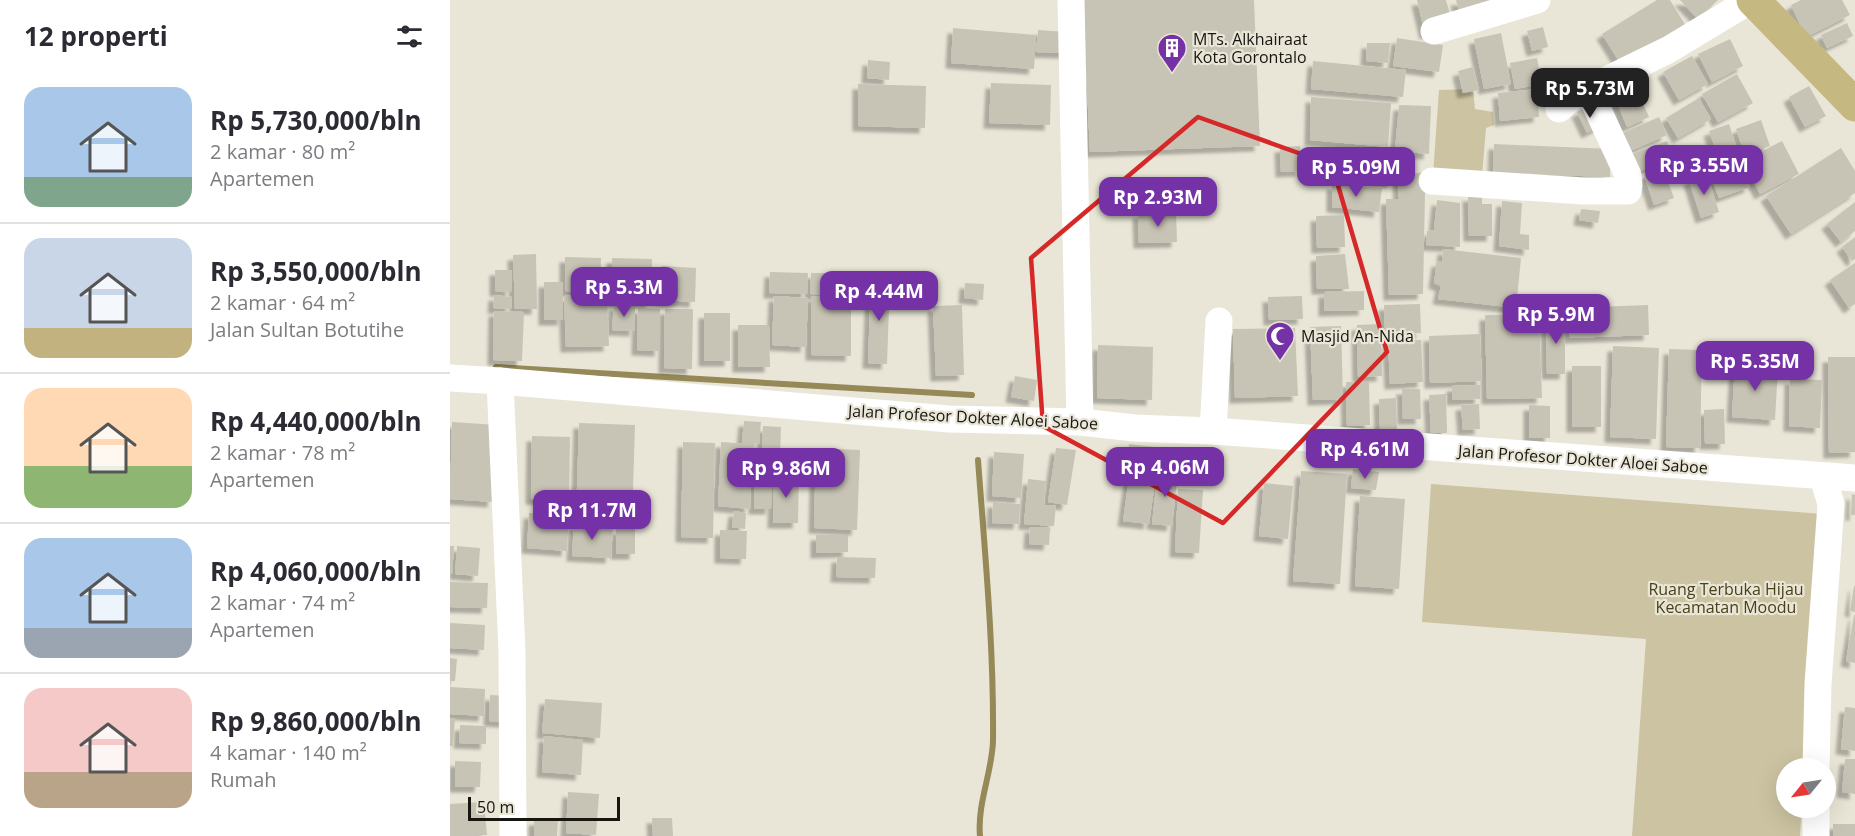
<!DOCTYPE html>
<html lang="id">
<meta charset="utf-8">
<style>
:root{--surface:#fff;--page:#f2f2f3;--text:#2b2b33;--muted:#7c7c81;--line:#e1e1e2;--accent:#7532a6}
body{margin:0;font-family:"Open Sans",sans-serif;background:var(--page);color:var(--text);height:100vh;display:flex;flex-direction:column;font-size:22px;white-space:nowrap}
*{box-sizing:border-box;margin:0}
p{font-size:20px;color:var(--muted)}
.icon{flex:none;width:33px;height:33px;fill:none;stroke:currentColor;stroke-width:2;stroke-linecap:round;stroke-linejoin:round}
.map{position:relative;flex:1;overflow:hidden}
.side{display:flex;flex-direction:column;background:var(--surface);width:450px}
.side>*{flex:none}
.needle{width:39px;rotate:240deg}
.controls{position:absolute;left:1326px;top:758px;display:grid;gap:12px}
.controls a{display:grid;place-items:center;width:60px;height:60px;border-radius:50%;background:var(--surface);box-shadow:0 6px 24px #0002;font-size:30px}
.scale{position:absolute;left:18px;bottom:15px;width:152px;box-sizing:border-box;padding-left:6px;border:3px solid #161510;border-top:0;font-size:16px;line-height:21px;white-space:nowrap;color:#161510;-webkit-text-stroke:4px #e9e6d7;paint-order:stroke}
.price{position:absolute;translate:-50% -51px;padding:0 14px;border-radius:12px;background:var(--accent);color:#fff;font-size:20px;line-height:39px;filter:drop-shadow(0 2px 3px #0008)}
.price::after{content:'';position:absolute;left:50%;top:36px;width:18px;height:14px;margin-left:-9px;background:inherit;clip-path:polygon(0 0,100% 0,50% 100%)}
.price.active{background:#222;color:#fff}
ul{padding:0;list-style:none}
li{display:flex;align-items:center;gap:18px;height:150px;padding:0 24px}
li+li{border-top:2px solid var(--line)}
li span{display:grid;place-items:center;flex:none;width:168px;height:120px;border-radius:18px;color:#555}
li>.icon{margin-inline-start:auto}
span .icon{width:72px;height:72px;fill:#fffc;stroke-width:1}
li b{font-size:26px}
h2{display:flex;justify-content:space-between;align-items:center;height:72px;padding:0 24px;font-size:26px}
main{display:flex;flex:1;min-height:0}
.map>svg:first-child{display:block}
.green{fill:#cbc3a1}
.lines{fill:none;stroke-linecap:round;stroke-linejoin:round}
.stream{stroke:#948957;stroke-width:6}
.building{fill:#c7c4b5;filter:url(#shadow)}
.minor{stroke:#fff;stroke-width:27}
.major{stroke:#c5b981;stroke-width:33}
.marked{fill:none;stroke:#d62828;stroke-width:4.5;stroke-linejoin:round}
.labels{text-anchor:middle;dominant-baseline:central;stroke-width:4.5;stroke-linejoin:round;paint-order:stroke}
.poi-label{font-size:16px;fill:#161510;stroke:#e9e6d7;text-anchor:start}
.street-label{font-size:16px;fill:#161510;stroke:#e9e6d7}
.park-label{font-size:16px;fill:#494118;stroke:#e9e6d7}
</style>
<main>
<section class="side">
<h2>12 properti<svg class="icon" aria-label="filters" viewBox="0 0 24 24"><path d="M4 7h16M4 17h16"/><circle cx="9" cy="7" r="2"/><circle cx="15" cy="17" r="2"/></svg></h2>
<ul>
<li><span style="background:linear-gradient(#a9c7e8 75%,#7fa58c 0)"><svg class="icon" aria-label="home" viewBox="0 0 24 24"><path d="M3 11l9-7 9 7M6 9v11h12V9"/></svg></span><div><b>Rp 5,730,000/bln</b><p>2 kamar · 80 m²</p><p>Apartemen</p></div></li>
<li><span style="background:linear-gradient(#c9d6e8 75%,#c2b280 0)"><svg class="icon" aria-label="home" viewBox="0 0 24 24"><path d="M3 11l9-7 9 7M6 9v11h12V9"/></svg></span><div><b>Rp 3,550,000/bln</b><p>2 kamar · 64 m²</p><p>Jalan Sultan Botutihe</p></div></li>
<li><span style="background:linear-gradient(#ffd9b3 65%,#8fb573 0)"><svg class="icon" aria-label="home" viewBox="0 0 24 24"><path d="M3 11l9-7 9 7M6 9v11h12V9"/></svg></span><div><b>Rp 4,440,000/bln</b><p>2 kamar · 78 m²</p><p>Apartemen</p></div></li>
<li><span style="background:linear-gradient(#a9c7e8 75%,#9aa5b1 0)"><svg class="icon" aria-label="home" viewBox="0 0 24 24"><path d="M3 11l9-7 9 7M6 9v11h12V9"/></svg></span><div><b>Rp 4,060,000/bln</b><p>2 kamar · 74 m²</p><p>Apartemen</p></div></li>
<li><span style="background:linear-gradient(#f6c9c9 70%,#b9a48a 0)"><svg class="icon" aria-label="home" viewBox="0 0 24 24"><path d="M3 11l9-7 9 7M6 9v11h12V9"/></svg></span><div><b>Rp 9,860,000/bln</b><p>4 kamar · 140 m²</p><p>Rumah</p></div></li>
</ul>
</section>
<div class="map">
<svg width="1405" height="836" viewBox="0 0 1405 836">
<defs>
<filter id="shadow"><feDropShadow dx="-5.5" dy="5.5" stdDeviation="1.5" flood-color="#0004"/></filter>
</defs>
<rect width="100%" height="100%" fill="#e9e6d7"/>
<g class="green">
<polygon points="1023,89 1025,109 1043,112 1044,125 1036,128 1032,176 983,175 989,90"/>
<polygon points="981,484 1372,514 1355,768 1336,768 1336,807 1352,807 1350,836 1182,836 1196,639 972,622"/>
</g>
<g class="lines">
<g class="stream">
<polyline points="46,367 522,395"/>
<path d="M528,460C535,554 544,647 543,741C542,773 527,804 530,836"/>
</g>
</g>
<g class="building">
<polygon points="633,0 804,0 810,146 640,152"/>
<polygon points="967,0 996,0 1003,25 975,34"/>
<polygon points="1006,0 1041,0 1013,25"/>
<polygon points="1207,0 1220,0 1236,26 1172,66 1152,34"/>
<polygon points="1230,0 1268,0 1248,19"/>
<polygon points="1351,0 1392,0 1400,15 1356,37 1341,5"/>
<polygon points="1397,23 1403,36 1377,48 1371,35"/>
<polygon points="1093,27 1098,47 1082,51 1077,31"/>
<polygon points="503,28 586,35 584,69 501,63"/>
<polygon points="588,30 617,32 616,53 586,52"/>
<polygon points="1051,33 1061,84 1034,89 1024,39"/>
<polygon points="947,38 993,45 989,72 943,66"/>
<polygon points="1280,39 1293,66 1262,82 1248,54"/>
<polygon points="917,43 940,43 938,63 916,61"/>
<polygon points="1242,56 1258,84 1229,100 1213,72"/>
<polygon points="1087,58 1092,84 1065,89 1060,63"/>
<polygon points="418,60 440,62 439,80 417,78"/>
<polygon points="863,61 956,70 953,97 861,89"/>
<polygon points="1023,67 1029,90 1013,93 1008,71"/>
<polygon points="1287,74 1303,103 1268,122 1252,94"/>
<polygon points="1183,81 1199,117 1177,127 1162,90"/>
<polygon points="541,83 601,85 600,125 539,123"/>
<polygon points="408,84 476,86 475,128 408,126"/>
<polygon points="1359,86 1376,116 1355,127 1339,97"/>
<polygon points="1087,89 1089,117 1050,121 1048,93"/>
<polygon points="861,97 941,103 938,147 860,140"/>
<polygon points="1249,98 1261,119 1228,138 1216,118"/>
<polygon points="949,105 981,106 979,154 945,151"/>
<polygon points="1143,105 1153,125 1137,133 1127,112"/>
<polygon points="1209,117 1217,135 1178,152 1170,134"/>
<polygon points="1311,120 1320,146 1295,155 1286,129"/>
<polygon points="1279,124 1288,152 1269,159 1259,131"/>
<polygon points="1217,141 1224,158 1188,172 1181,154"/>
<polygon points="1332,141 1349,174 1310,194 1293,161"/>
<polygon points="1044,144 1161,149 1160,177 1043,173"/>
<polygon points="850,146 851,171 831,172 830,147"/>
<polygon points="1391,148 1405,171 1405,193 1341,234 1316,196"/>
<polygon points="862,149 942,157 943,182 862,176"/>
<polygon points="1290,160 1300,187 1269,198 1259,171"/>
<polygon points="1213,168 1224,198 1204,205 1194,175"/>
<polygon points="974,172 975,192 973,294 939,295 936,199 949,199 948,176"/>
<polygon points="1257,174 1269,212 1251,218 1239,180"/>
<polygon points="882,184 932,188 929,212 882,207"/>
<polygon points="735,188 736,207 698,208 697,189"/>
<polygon points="1018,196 1032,196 1032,204 1042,204 1042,236 1019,236"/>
<polygon points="987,200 1010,203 1010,247 976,245 977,231 984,230"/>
<polygon points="1052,201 1072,203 1070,234 1079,235 1079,250 1049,246"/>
<polygon points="1405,202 1405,231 1391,242 1377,224"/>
<polygon points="1131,209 1150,211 1148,223 1129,220"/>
<polygon points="726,212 727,242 689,243 688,213"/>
<polygon points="894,215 895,247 867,248 866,216"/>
<polygon points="1405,237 1405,259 1402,261 1392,247"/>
<polygon points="993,249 1071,258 1066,308 988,299 991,286 984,283 987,261 992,262"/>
<polygon points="86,254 87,309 65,309 63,255"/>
<polygon points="895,254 899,289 867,289 866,256"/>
<polygon points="115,257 151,258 150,292 115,291"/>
<polygon points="162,258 202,259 201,302 162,301"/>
<polygon points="1405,263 1405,304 1399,308 1380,280"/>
<polygon points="212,266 246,268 245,302 211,300"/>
<polygon points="45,270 62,270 61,292 45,291"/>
<polygon points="320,272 358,273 357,294 319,293"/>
<polygon points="361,273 406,273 406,295 360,294"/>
<polygon points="421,279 440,280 437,364 418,363"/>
<rect x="94" y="282" width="19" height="38"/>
<polygon points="515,283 534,284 533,300 514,298"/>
<polygon points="914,291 914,310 874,311 874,292"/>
<polygon points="44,295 62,297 61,309 43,308"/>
<polygon points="157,295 159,346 116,347 114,296"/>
<polygon points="324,296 358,298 356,347 322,345"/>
<polygon points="361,296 401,297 401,356 361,355"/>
<polygon points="852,296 853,319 819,320 818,297"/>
<polygon points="970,304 971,333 935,334 934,305"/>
<polygon points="164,305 185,305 185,331 162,330"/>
<polygon points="512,305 514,375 486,376 483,306"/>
<polygon points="1198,305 1199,335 1120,338 1118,308"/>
<polygon points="188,308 210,309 210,351 187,350"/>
<polygon points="215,309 243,309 242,369 214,368"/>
<polygon points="44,311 74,312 72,361 43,360"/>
<rect x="254" y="313" width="26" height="48"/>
<polygon points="1089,314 1092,398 1037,399 1035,315"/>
<polygon points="1096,317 1115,317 1115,374 1097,374"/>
<polygon points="931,324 932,376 908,377 907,325"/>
<polygon points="288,325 319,325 320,367 288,367"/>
<polygon points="891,326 893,399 863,400 860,327"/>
<polygon points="845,328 848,396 785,398 783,329"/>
<polygon points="1030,334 1032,381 980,383 979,336"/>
<polygon points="971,340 973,382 940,384 938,341"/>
<polygon points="648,345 703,347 702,400 647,398"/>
<polygon points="1163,346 1209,348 1206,439 1160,437"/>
<polygon points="1219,349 1252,350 1250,448 1216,447"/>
<polygon points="1378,357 1405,357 1405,452 1379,453"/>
<polygon points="1285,364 1328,367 1325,420 1282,417"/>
<rect x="1122" y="366" width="29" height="61"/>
<polygon points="565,376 587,380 584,401 561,397"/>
<polygon points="1340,379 1372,380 1370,428 1339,426"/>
<polygon points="896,382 919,382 920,425 897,426"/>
<polygon points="1030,385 1030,399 1002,400 1002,386"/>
<polygon points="952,389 970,389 971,419 953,419"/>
<polygon points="996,394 997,433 981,433 979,395"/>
<polygon points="946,398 947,429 930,429 929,399"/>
<polygon points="1029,404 1030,429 1013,430 1011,405"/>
<polygon points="1079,405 1100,406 1100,438 1079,438"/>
<polygon points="1274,409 1275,444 1255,444 1254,410"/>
<polygon points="294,421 311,422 309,444 303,443 300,509 268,506 271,442 301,444 292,442"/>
<polygon points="2,422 47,425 43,502 0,499"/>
<polygon points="129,423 185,425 182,523 126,520"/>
<polygon points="313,426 331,427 330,458 312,457"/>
<polygon points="82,436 120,437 119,501 81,499"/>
<polygon points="233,442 265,443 263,538 231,537"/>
<polygon points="679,444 705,447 702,471 676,467"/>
<polygon points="366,448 410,450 407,530 364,528"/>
<polygon points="606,448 626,450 617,505 598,502"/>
<polygon points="544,452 574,454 571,498 542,496"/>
<polygon points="305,458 322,459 321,509 304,509"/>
<polygon points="903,469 929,472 926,490 901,488"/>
<polygon points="708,470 728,472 722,526 702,524"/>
<polygon points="680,471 706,475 699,524 673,521"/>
<polygon points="851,471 897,474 890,584 843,581"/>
<polygon points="324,475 349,475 348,523 323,523"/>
<polygon points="578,479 596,481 594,505 606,505 604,526 574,524"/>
<polygon points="814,483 843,486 838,539 809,536"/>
<polygon points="728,489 753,490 749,553 725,552"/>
<polygon points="1402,494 1405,495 1405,515 1401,515"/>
<polygon points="910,496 955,499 949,589 905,586"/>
<polygon points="543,502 570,504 569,524 542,523"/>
<polygon points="284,511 296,513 295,529 282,527"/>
<polygon points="79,513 119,515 117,551 77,548"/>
<polygon points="124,524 163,526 161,558 122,556"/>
<polygon points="580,527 600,528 599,545 579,544"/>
<rect x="166" y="529" width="19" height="25"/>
<polygon points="270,530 297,531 296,559 270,558"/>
<polygon points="366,535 398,535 398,552 366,553"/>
<polygon points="0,546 4,546 2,574 0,574"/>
<polygon points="7,546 30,548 28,576 5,574"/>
<polygon points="387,557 426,558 425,578 386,577"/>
<polygon points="0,582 38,583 37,608 0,607"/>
<polygon points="1404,586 1405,586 1405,612 1400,611"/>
<polygon points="1404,615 1405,615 1405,663 1396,661"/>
<polygon points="0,623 35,625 34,650 0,648"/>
<polygon points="0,658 7,659 5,681 0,681"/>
<polygon points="0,687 35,689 34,716 0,714"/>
<polygon points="40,695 57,696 56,722 39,721"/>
<polygon points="95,699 152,703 150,738 92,733"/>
<polygon points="1395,707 1405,708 1405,751 1391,749"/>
<polygon points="0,718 5,718 3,746 0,746"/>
<polygon points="10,725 36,726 36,744 9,743"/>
<polygon points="94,736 133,740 131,775 92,772"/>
<polygon points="1395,759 1405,759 1405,794 1392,792"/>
<polygon points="5,761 31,762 30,787 5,787"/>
<polygon points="118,792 149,794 146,835 116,833"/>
<polygon points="34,802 37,835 0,836 0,804"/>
<polygon points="202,818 222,818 223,836 203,836"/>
<polygon points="84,820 108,820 107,836 84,836"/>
<rect x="1383" y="824" width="22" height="12"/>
</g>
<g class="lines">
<g class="minor">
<polyline points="621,0 630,422"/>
<polyline points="984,31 1087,0"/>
<polyline points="1109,109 1128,92 1138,89"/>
<polyline points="982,181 1133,191 1178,191 1179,185 1178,175 1138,89 1218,50 1301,0"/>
<polyline points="0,378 50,381 499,419 630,422 685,428 763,431 1405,478"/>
<polyline points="50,381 62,652 63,836"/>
<polyline points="763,431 769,321"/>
<polyline points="1366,768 1368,684 1381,504 1373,477"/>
<polyline points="1366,807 1366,836"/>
</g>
<polyline class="major" points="1303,0 1405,105"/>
</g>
<path class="marked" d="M748,117L882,165L937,352L773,523L593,426L581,258Z"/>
<defs>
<g id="building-pin" transform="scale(1.5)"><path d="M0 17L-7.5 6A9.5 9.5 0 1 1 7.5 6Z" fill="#7532a6" stroke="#e9e6d7"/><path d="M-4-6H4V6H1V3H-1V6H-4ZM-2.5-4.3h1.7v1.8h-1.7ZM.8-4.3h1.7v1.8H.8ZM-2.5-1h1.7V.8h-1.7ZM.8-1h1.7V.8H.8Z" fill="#fff"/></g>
<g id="mosque-pin" transform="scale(1.5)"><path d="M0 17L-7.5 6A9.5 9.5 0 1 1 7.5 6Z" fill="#7532a6" stroke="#e9e6d7"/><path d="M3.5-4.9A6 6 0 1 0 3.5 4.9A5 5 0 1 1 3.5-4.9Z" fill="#fff"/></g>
</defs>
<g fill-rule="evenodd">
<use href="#building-pin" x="722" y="48"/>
<use href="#mosque-pin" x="830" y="336"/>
</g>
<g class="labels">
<g class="poi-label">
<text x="743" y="39">MTs. Alkhairaat<tspan x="743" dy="18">Kota Gorontalo</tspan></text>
<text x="851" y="336">Masjid An-Nida</text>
</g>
<g class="street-label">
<text transform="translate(523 417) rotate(3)">Jalan Profesor Dokter Aloei Saboe</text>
<text transform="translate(1133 459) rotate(4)">Jalan Profesor Dokter Aloei Saboe</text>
</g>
<g class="park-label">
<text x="1276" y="589">Ruang Terbuka Hijau<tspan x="1276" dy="18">Kecamatan Moodu</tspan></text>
</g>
</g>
</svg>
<div class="controls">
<a><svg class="needle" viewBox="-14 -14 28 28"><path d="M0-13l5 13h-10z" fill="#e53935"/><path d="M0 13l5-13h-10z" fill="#7c7c81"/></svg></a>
</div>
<div class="scale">50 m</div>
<b class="price active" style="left:1140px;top:119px">Rp 5.73M</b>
<b class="price" style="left:1254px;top:196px">Rp 3.55M</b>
<b class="price" style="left:906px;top:198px">Rp 5.09M</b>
<b class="price" style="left:708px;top:228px">Rp 2.93M</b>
<b class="price" style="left:174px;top:318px">Rp 5.3M</b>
<b class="price" style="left:429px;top:322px">Rp 4.44M</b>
<b class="price" style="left:1106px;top:345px">Rp 5.9M</b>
<b class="price" style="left:1305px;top:392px">Rp 5.35M</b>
<b class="price" style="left:915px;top:480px">Rp 4.61M</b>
<b class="price" style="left:715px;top:498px">Rp 4.06M</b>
<b class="price" style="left:336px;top:499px">Rp 9.86M</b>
<b class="price" style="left:142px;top:541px">Rp 11.7M</b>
</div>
</main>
